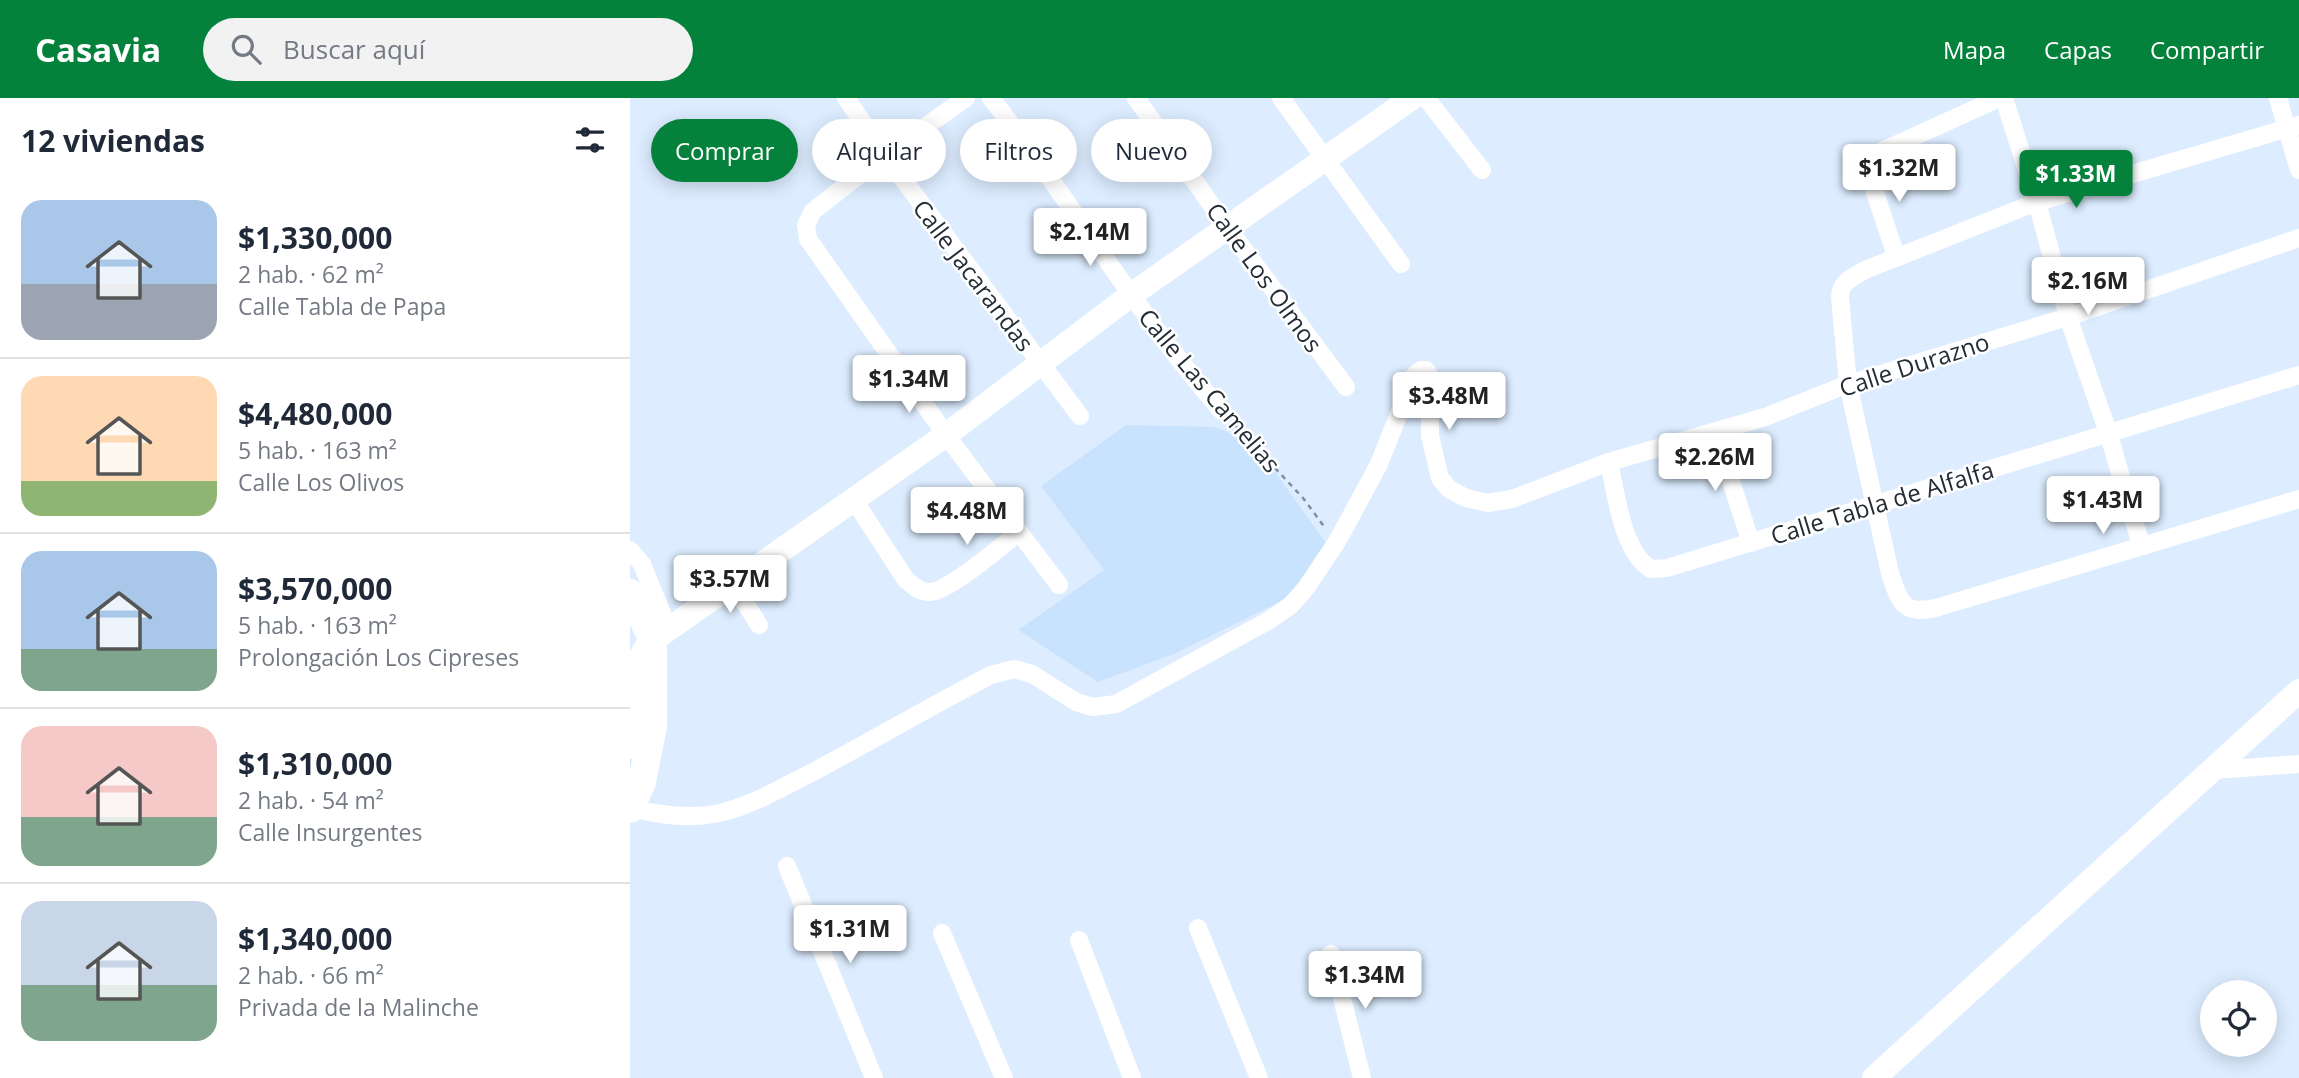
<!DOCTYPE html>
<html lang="es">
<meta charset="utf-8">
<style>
:root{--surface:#fff;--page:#f2f2f3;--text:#1f2937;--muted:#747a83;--line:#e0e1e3;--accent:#04823b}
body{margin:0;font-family:"Open Sans",sans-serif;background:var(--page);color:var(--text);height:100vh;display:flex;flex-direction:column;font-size:26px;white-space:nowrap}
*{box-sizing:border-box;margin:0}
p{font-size:23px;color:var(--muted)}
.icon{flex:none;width:38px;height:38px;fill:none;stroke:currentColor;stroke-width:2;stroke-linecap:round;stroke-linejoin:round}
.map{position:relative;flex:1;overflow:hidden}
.details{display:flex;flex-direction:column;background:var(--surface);width:630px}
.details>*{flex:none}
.guide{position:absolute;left:21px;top:21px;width:665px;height:63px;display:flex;gap:14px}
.controls{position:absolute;left:1570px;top:882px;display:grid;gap:14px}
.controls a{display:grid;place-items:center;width:77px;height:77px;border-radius:50%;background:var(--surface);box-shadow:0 4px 18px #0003;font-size:35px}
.price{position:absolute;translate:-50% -60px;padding:0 16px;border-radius:7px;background:#fff;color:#222;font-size:23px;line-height:46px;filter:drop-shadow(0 2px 4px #0008)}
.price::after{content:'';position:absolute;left:50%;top:42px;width:21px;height:16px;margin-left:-10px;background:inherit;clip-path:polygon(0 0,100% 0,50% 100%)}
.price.active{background:var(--accent);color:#fff}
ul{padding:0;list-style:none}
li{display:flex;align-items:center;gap:21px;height:175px;padding:0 21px}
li+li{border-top:2px solid var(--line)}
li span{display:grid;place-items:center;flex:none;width:196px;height:140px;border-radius:21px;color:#555}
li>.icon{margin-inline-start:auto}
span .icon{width:84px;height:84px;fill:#fffc;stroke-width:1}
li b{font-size:30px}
h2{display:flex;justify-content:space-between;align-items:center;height:84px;padding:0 21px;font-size:30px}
.tag{padding:0 24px;border-radius:32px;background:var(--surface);box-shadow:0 4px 18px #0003;font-size:24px;line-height:63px}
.tag.active{background:var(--accent);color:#fff}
header{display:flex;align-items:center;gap:42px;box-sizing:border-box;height:98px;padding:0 35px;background:var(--accent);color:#fff}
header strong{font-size:33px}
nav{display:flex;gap:38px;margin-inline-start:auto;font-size:24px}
.search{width:490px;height:63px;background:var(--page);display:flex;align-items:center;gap:18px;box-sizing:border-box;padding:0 24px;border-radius:38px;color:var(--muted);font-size:26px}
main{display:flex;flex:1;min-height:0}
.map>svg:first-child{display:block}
.built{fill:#c9e3ff}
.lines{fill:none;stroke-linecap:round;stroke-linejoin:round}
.path{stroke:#828e9b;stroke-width:2.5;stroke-dasharray:5 5;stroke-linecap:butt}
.street{stroke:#fff;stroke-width:18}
.secondary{stroke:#fff;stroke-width:24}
.primary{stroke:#fff;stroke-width:28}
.labels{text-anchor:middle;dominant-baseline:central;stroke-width:5;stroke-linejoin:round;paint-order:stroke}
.street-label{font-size:24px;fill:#242c34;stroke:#fff}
</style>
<header>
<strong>Casavia</strong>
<div class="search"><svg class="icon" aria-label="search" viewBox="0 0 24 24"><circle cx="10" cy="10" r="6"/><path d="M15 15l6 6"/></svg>Buscar aquí</div>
<nav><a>Mapa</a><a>Capas</a><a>Compartir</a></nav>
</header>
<main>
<section class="details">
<h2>12 viviendas<svg class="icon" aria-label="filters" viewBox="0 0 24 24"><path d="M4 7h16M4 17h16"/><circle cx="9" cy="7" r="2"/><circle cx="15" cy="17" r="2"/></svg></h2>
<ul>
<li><span style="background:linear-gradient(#a9c7e8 60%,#9aa5b1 0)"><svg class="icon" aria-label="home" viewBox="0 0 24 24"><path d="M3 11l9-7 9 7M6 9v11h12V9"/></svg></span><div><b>$1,330,000</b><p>2 hab. · 62 m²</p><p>Calle Tabla de Papa</p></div></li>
<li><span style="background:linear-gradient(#ffd9b3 75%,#8fb573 0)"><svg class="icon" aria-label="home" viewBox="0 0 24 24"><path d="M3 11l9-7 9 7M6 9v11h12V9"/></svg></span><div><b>$4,480,000</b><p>5 hab. · 163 m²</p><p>Calle Los Olivos</p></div></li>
<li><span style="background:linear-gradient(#a9c7e8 70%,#7fa58c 0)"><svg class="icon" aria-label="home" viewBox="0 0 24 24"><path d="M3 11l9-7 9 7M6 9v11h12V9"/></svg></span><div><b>$3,570,000</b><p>5 hab. · 163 m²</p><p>Prolongación Los Cipreses</p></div></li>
<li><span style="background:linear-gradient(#f6c9c9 65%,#7fa58c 0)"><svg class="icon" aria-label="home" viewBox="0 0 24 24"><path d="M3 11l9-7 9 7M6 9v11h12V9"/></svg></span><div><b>$1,310,000</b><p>2 hab. · 54 m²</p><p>Calle Insurgentes</p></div></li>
<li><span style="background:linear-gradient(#c9d6e8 60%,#7fa58c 0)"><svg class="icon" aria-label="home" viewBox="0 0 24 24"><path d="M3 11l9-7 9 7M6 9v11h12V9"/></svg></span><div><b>$1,340,000</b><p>2 hab. · 66 m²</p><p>Privada de la Malinche</p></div></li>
</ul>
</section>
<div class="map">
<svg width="1669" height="980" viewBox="0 0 1669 980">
<rect width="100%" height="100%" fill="#ddedff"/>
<polygon class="built" points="496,327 585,329 624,345 697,446 670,494 544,556 468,584 388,532 474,472 411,388"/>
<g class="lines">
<polyline class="path" points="604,326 673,400 696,431"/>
<g class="street">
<polyline points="216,0 255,57 450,318"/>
<polyline points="336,0 255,57 183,113 176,127 178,141 316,337 429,487"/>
<path d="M361,0C441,102 506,216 592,313"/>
<polyline points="506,0 597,129 716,289"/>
<polyline points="651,0 771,166"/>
<polyline points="796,0 852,72"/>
<polyline points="1374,0 1407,104 1438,219 1478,334 1511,447"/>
<polyline points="1648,0 1669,72"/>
<path d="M1669,27L1407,104L1235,172C1223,179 1210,184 1210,199L1218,286L1260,475C1270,506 1274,518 1309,509L1669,401"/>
<polyline points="1266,158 1236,67 1237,60 1369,0"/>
<polyline points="1085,334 1121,445"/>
<path d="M979,364C986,395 992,454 1021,471L1037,470L1669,277"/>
<path d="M224,402L276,482C283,487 290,495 300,494C320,493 371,448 389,434"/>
<polyline points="0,452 12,466 38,530"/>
<polyline points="103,486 129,527"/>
<polyline points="1584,672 1669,666"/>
<path d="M1,710C29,717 56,721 85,716C120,709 151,690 183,674C243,642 301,608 361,577L384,571L402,576L446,604L463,609L486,606L638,523L661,507L676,490L708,442L749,366L784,278L791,272H796L800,278V338L810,380L819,391L836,400L858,405L882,401L979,364L1135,319L1218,286L1438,219L1669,140"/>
<polyline points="157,768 244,980"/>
<polyline points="568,830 629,980"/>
<polyline points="312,835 374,980"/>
<polyline points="449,842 502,980"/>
<polyline points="701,856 732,980"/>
</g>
<g class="secondary">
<polyline points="23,542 316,337 501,197 782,0"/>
<polyline points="1244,980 1669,593"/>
</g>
<g class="primary">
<polyline points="0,495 23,542 23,628 12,684 0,711"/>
<polyline points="0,647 5,576 16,553"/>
</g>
</g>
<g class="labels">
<g class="street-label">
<text transform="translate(344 177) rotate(53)">Calle Jacarandas</text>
<text transform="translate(635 179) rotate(54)">Calle Los Olmos</text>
<text transform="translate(1284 266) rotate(-18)">Calle Durazno</text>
<text transform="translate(580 292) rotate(50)">Calle Las Camelias</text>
<text transform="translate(1252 404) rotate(-17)">Calle Tabla de Alfalfa</text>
</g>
</g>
</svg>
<div class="controls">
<a><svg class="icon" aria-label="locate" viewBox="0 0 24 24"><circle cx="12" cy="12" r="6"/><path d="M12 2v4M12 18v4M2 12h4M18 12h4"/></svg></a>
</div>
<b class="price" style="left:1269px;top:106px">$1.32M</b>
<b class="price active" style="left:1446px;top:112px">$1.33M</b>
<b class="price" style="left:460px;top:170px">$2.14M</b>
<b class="price" style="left:1458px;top:219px">$2.16M</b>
<b class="price" style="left:279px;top:317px">$1.34M</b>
<b class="price" style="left:819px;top:334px">$3.48M</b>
<b class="price" style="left:1085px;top:395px">$2.26M</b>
<b class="price" style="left:1473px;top:438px">$1.43M</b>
<b class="price" style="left:337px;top:449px">$4.48M</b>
<b class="price" style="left:100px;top:517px">$3.57M</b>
<b class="price" style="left:220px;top:867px">$1.31M</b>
<b class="price" style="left:735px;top:913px">$1.34M</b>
<div class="guide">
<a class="tag active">Comprar</a>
<a class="tag">Alquilar</a>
<a class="tag">Filtros</a>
<a class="tag">Nuevo</a>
</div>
</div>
</main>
